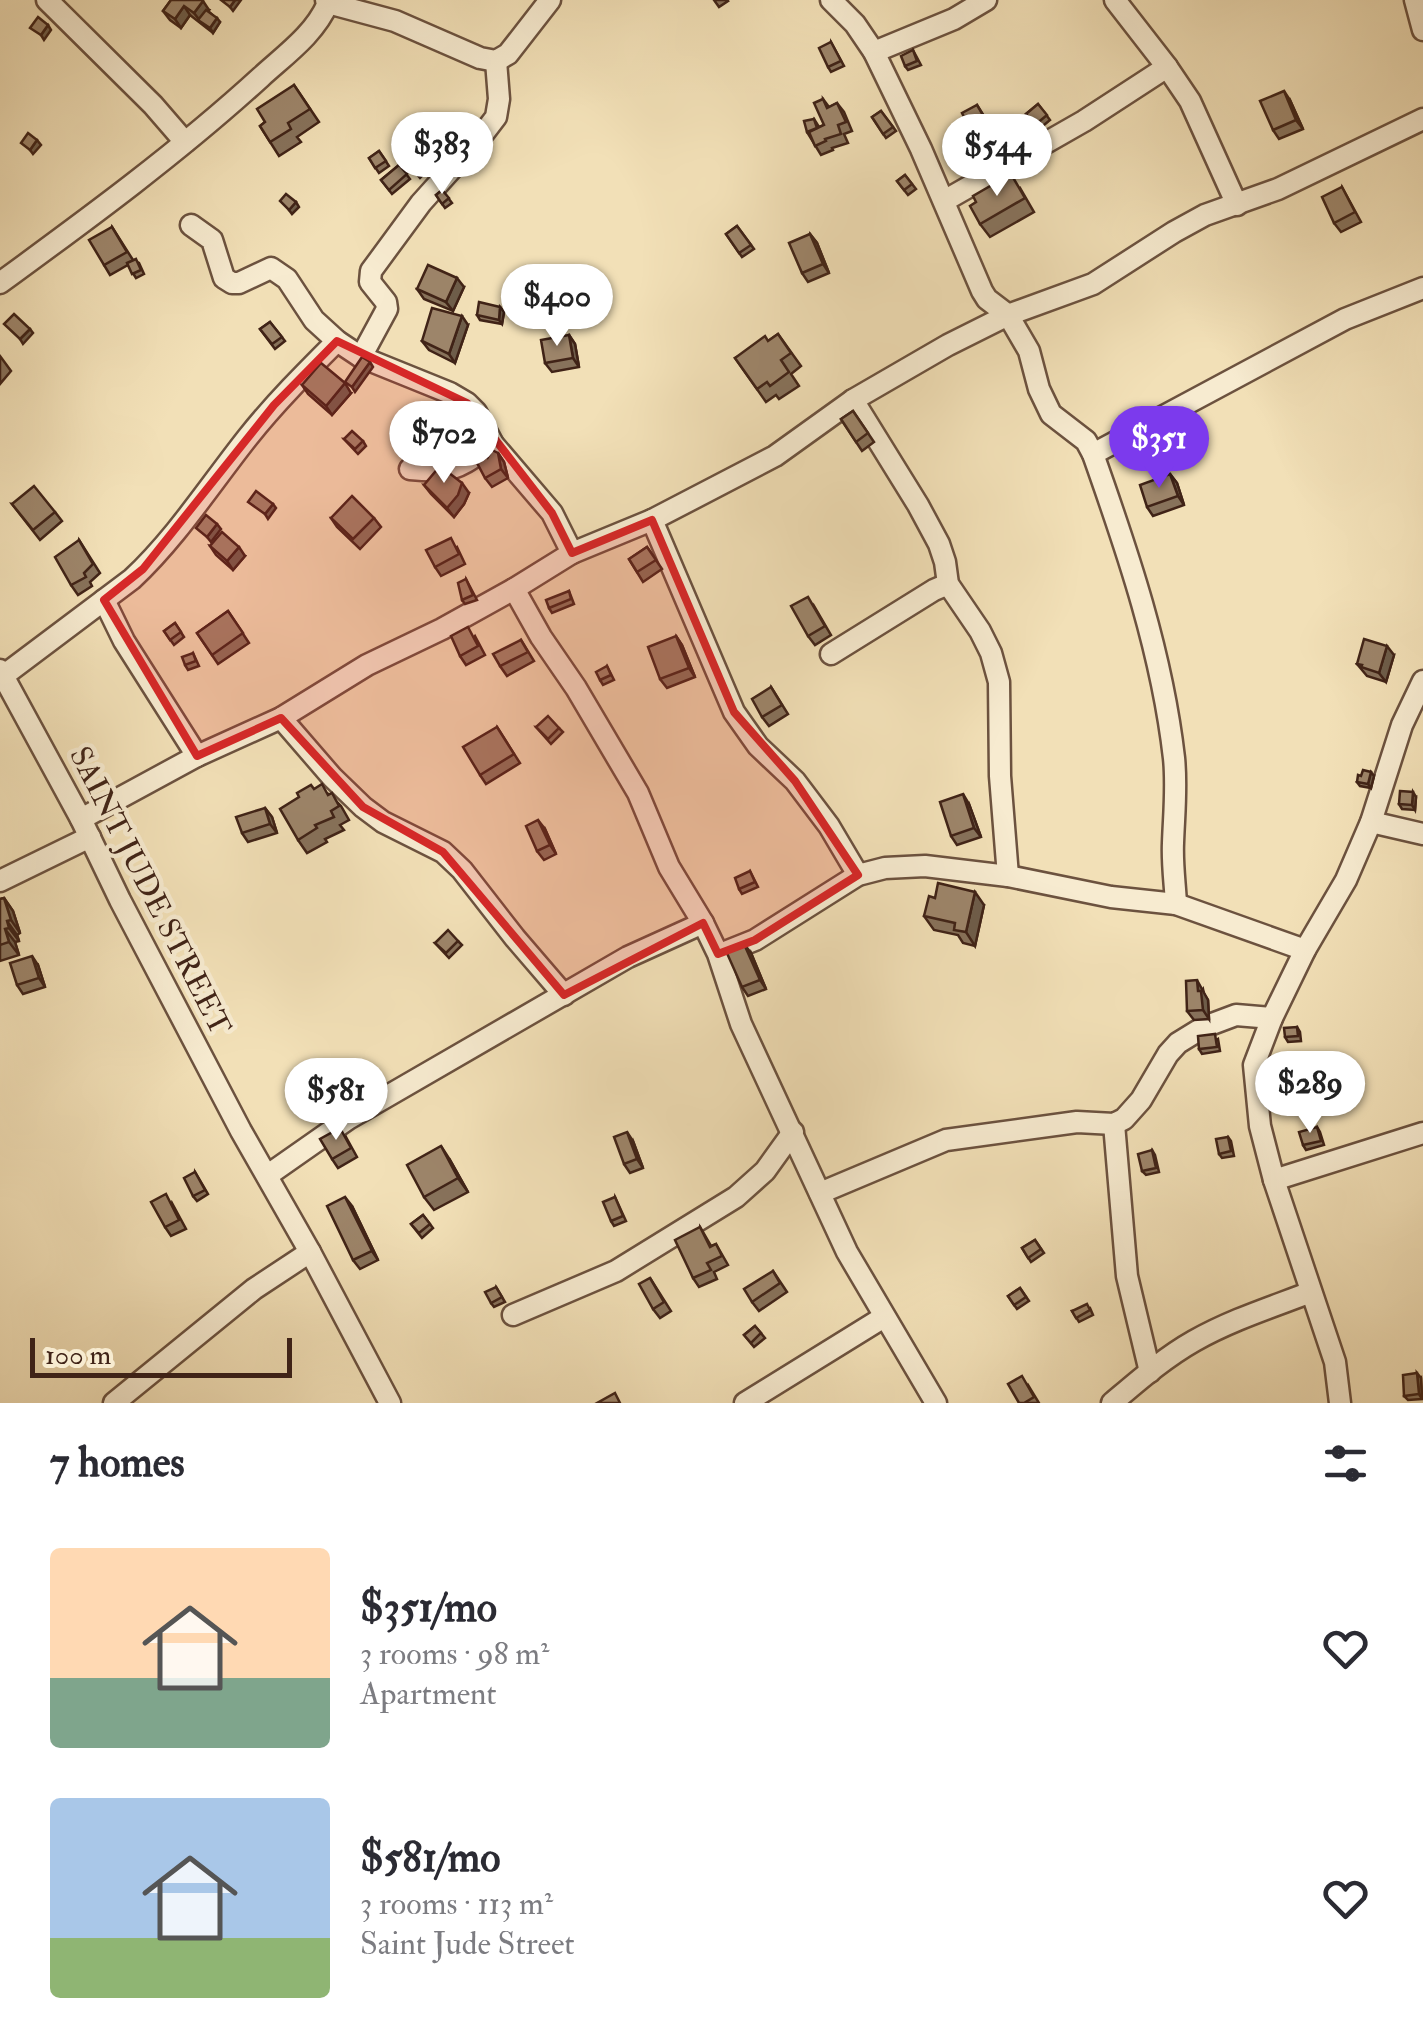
<!DOCTYPE html>
<meta charset="utf-8">
<style>
:root{--surface:#fff;--page:#f7f7f7;--text:#2b2b33;--muted:#7c7c81;--accent:#7c3aed}
body{margin:0;font-family:"IM FELL Double Pica",serif;background:var(--page);color:var(--text);height:100vh;display:flex;flex-direction:column;font-size:38px;white-space:nowrap}
*{box-sizing:border-box;margin:0}
p{font-size:32px;color:var(--muted)}
.icon{flex:none;width:55px;height:55px;fill:none;stroke:currentColor;stroke-width:2;stroke-linecap:round;stroke-linejoin:round}
.map{position:relative;height:1403px;overflow:hidden}
.side{display:flex;flex-direction:column;background:var(--surface);flex:1}
.side>*{flex:none}
.scale{position:absolute;left:30px;bottom:25px;width:262px;box-sizing:border-box;padding-left:10px;border:5px solid #402317;border-top:0;font-size:28px;line-height:35px;white-space:nowrap;color:#402317;-webkit-text-stroke:8px #f7ebd0;paint-order:stroke}
.price{position:absolute;translate:-50% -85px;padding:0 22px;border-radius:35px;background:#fff;color:#222;font-size:32px;line-height:65px;filter:drop-shadow(0 2px 5px #0008)}
.price::after{content:'';position:absolute;left:50%;top:60px;width:30px;height:22px;margin-left:-15px;background:inherit;clip-path:polygon(0 0,100% 0,50% 100%)}
.price.active{background:var(--accent);color:#fff}
ul{padding:0;list-style:none}
li{display:flex;align-items:center;gap:30px;height:250px;padding:0 50px}
li span{display:grid;place-items:center;flex:none;width:280px;height:200px;border-radius:10px;color:#555}
li>.icon{margin-inline-start:auto}
span .icon{width:120px;height:120px;fill:#fffc;stroke-width:1}
li b{font-size:42px}
h2{display:flex;justify-content:space-between;align-items:center;height:120px;padding:0 50px;font-size:42px}
.map>svg:first-child{display:block}
.lines{fill:none;stroke-linecap:round;stroke-linejoin:round}
.street-casing{stroke:#6c523f;stroke-width:25}
.street{stroke:#f7ebd0;stroke-width:20}
.wall{fill:#87725b;stroke:#402317;stroke-width:2.5}
.shaded-wall{fill:#6e5d4a;stroke:#402317;stroke-width:2.5}
.building{fill:#9d856a;stroke:#402317;stroke-width:2.5}
.marked{fill:#d62828;fill-opacity:0.2;stroke:#d62828;stroke-width:8;stroke-linejoin:round}
.labels{text-anchor:middle;dominant-baseline:central;stroke-width:9;stroke-linejoin:round;paint-order:stroke}
.street-label{font-size:30px;fill:#402317;stroke:#f7ebd0}
</style>
<div class="map">
<svg width="1423" height="1403" viewBox="0 0 1423 1403">
<rect width="100%" height="100%" fill="#f2e0b7"/>
<filter id="stains"><feTurbulence type="fractalNoise" baseFrequency=".002" numOctaves="4"/><feColorMatrix values="0 0 0 0 .2 0 0 0 0 .09 0 0 0 0 .02 0 0 0 .5 -.17"/></filter>
<radialGradient id="worn" r=".72"><stop offset=".6" stop-color="#630" stop-opacity="0"/><stop offset="1" stop-color="#630" stop-opacity=".3"/></radialGradient>
<g class="lines">
<g class="street-casing">
<g id="street">
<polyline points="47,0 153,105 185,142"/>
<path d="M831,0L855,24L874,52L921,149L982,291L987,299L1008,315L1029,351L1039,389L1051,414L1086,441L1093,454C1128,553 1162,653 1174,758C1177,787 1174,814 1173,843C1172,863 1175,884 1176,904"/>
<polyline points="1115,0 1167,67 1190,101 1237,205"/>
<polyline points="1415,0 1423,30"/>
<polyline points="328,3 395,21 480,58 496,61 508,54 550,0"/>
<polyline points="874,52 954,19 986,0"/>
<polyline points="944,201 1084,121 1167,67"/>
<polyline points="191,225 212,240 224,278 232,283 239,283 271,268 287,279 314,320 337,341 361,357 450,393 467,403 476,412 493,444 552,513 572,553"/>
<path d="M0,283C89,218 179,152 261,77C285,55 315,34 328,3L326,0"/>
<polyline points="361,357 387,309 386,302 370,282 371,271 421,203 483,134 496,117 499,99 496,61"/>
<polyline points="853,400 918,505 939,544 945,562 948,584 980,631 991,653 999,682 1000,776 1008,876"/>
<polyline points="1093,454 1345,319 1423,288"/>
<path d="M410,469C456,473 456,469 493,444"/>
<polyline points="652,520 734,712 758,746 795,781 829,826 858,875"/>
<polyline points="514,589 541,637 576,688 638,793 669,867 703,923 718,954 741,1024 847,1252 936,1403"/>
<polyline points="104,600 124,641 197,756"/>
<polyline points="831,654 934,590 948,584"/>
<polyline points="0,670 81,819 120,900 241,1131 310,1252 390,1403"/>
<path d="M3,676L132,579C176,538 210,485 248,437C275,403 306,372 337,341"/>
<polyline points="281,718 332,777 363,807 383,822 443,852 462,870 515,938 564,995"/>
<polyline points="81,819 197,756 281,718 367,665 442,629 514,589 572,553 652,520 775,456 853,400 948,345 1008,315 1093,284 1174,232 1205,215 1278,189 1423,119"/>
<polyline points="1371,822 1423,834"/>
<polyline points="0,881 90,837"/>
<polyline points="720,954 755,940 858,875 885,868 925,866 1008,876 1111,897 1176,904 1305,950"/>
<polyline points="1114,1124 1127,1276 1150,1372"/>
<polyline points="268,1175 348,1119 628,957 703,923"/>
<polyline points="1274,1180 1423,1133"/>
<polyline points="820,1193 946,1140 1077,1122 1114,1124 1124,1119 1141,1100 1168,1054 1178,1043 1204,1027 1236,1015 1272,1018"/>
<polyline points="513,1315 616,1271 736,1197 765,1171 793,1132"/>
<polyline points="114,1403 254,1289 310,1252"/>
<polyline points="745,1403 884,1317"/>
<path d="M1112,1403C1138,1381 1164,1358 1194,1341C1231,1320 1272,1307 1311,1292"/>
<polyline points="1340,1403 1335,1362 1274,1180 1260,1126 1254,1065 1272,1018 1305,950 1346,880 1371,822 1402,725 1423,681"/>
</g>
</g>
<use href="#street" class="street"/>
</g>
<g class="wall">
<polygon points="171,0 209,10 208,11 220,22 213,33 190,15 181,28 170,20 163,11"/>
<polygon points="714,0 727,0 728,1 719,7"/>
<polygon points="831,42 844,66 831,72 828,67"/>
<polygon points="913,50 921,65 908,70 905,66"/>
<polygon points="294,85 319,122 297,137 301,142 279,156 260,126 265,122"/>
<polygon points="823,99 829,107 837,103 844,112 852,131 844,134 848,143 832,148 833,150 821,155 807,132 814,119 819,127 824,125"/>
<polygon points="1290,100 1303,129 1279,139 1273,130"/>
<polygon points="1038,104 1050,120 1038,130 1026,114"/>
<polygon points="977,105 1003,146 984,157 978,149 971,153 965,144 965,119"/>
<polygon points="881,111 896,131 886,138 872,117"/>
<polygon points="379,151 389,166 379,173 369,158"/>
<polygon points="408,164 427,164 430,168 420,178"/>
<polygon points="399,165 410,179 392,194 381,180"/>
<polygon points="905,175 916,189 908,195 897,181"/>
<polygon points="1342,187 1361,222 1341,232 1334,223"/>
<polygon points="1020,188 1034,212 990,237 980,224"/>
<polygon points="442,190 452,203 445,208 436,195"/>
<polygon points="737,226 754,249 742,257 726,234"/>
<polygon points="112,227 133,260 139,263 144,274 136,278 128,265 110,275 104,265"/>
<polygon points="810,234 817,243 829,273 808,282 802,273"/>
<polygon points="464,287 453,311 424,299 417,289"/>
<polygon points="500,307 504,312 502,324 480,320 477,315"/>
<polygon points="270,322 285,341 275,349 260,329"/>
<polygon points="468,325 455,363 429,350 422,341"/>
<polygon points="778,334 801,366 791,374 799,386 779,399 776,395 766,402 735,358 768,341"/>
<polygon points="569,335 575,344 579,367 552,372 545,363"/>
<polygon points="0,356 11,371 0,384"/>
<polygon points="302,385 351,393 332,415 308,394"/>
<polygon points="853,411 874,442 862,451 841,419"/>
<polygon points="344,439 363,441 366,446 358,454"/>
<polygon points="422,441 425,446 411,459 400,446"/>
<polygon points="498,453 504,462 508,478 492,487 485,478 489,456"/>
<polygon points="1170,474 1177,483 1184,505 1153,516 1147,507"/>
<polygon points="424,485 469,493 464,504 454,517 431,494"/>
<polygon points="12,504 55,512 62,521 40,540"/>
<polygon points="331,518 374,518 381,527 360,549 337,527"/>
<polygon points="79,540 100,573 90,582 92,586 78,595 71,585"/>
<polygon points="210,546 245,556 233,570 216,555"/>
<polygon points="457,547 465,564 441,576 435,567"/>
<polygon points="647,547 662,569 643,582 629,559"/>
<polygon points="466,579 477,600 465,604 462,600"/>
<polygon points="569,591 574,604 552,613 549,608"/>
<polygon points="814,606 831,635 815,645 808,636"/>
<polygon points="228,611 249,643 218,664 197,633"/>
<polygon points="175,623 184,637 174,645 164,631"/>
<polygon points="475,636 485,655 466,665 460,656"/>
<polygon points="676,636 682,645 695,677 667,688 660,679"/>
<polygon points="521,640 534,661 507,676 500,666"/>
<polygon points="193,653 199,666 188,670 185,665"/>
<polygon points="1394,655 1386,682 1367,676 1357,664"/>
<polygon points="607,666 614,680 603,685 600,680"/>
<polygon points="771,687 788,714 769,726 762,717"/>
<polygon points="497,727 520,763 486,784 480,775"/>
<polygon points="536,727 559,728 563,732 551,744"/>
<polygon points="1374,776 1371,788 1360,786 1357,782"/>
<polygon points="314,789 329,794 341,806 349,820 340,825 344,830 325,839 327,842 307,853 298,840"/>
<polygon points="1416,797 1415,810 1402,809 1399,804"/>
<polygon points="969,804 981,837 957,845 951,836"/>
<polygon points="265,808 272,817 277,833 248,842 242,833"/>
<polygon points="545,829 556,854 544,860 537,851"/>
<polygon points="750,871 758,887 742,894 739,889"/>
<polygon points="4,898 13,911 20,933 17,935 19,941 15,942 19,955 0,961 0,899"/>
<polygon points="935,898 984,905 975,946 963,943 958,935 934,930 924,916"/>
<polygon points="458,941 462,945 449,958 435,943"/>
<polygon points="751,953 766,989 748,996 742,987"/>
<polygon points="38,965 45,987 23,994 17,985"/>
<polygon points="1203,989 1204,994 1208,1000 1209,1019 1194,1020 1187,1011"/>
<polygon points="1297,1027 1300,1032 1301,1041 1288,1042 1285,1037"/>
<polygon points="1218,1039 1220,1051 1202,1054 1199,1049"/>
<polygon points="1306,1068 1313,1077 1311,1090 1281,1087 1274,1078"/>
<polygon points="1317,1127 1320,1132 1324,1145 1306,1150 1303,1145"/>
<polygon points="346,1137 357,1157 338,1168 332,1159"/>
<polygon points="1228,1137 1231,1141 1234,1156 1222,1158 1219,1154"/>
<polygon points="633,1141 643,1168 630,1173 624,1164"/>
<polygon points="1152,1150 1155,1155 1159,1172 1146,1175 1142,1171"/>
<polygon points="450,1160 468,1192 434,1210 424,1197"/>
<polygon points="195,1172 208,1194 197,1201 193,1196"/>
<polygon points="615,1197 626,1221 614,1226 611,1221"/>
<polygon points="172,1203 186,1229 171,1236 165,1227"/>
<polygon points="352,1206 378,1260 360,1269 353,1260"/>
<polygon points="423,1215 433,1228 422,1238 411,1224"/>
<polygon points="700,1227 711,1246 716,1244 728,1265 714,1272 717,1279 699,1287 693,1278"/>
<polygon points="1035,1240 1044,1253 1031,1262 1022,1248"/>
<polygon points="773,1271 787,1292 759,1311 752,1302"/>
<polygon points="650,1278 671,1311 660,1318 653,1309"/>
<polygon points="496,1287 505,1302 494,1307 491,1303"/>
<polygon points="1020,1288 1029,1301 1017,1309 1008,1296"/>
<polygon points="1090,1308 1093,1315 1079,1322 1072,1311"/>
<polygon points="755,1326 765,1338 754,1347 744,1335"/>
<polygon points="1421,1378 1422,1399 1408,1400 1404,1396"/>
<polygon points="1028,1385 1039,1403 1019,1403"/>
</g>
<g class="shaded-wall">
<polygon points="235,0 241,0 233,11 230,7"/>
<polygon points="203,1 209,10 201,22 194,13"/>
<polygon points="184,6 190,15 181,28 175,19"/>
<polygon points="217,18 220,22 213,33 210,28"/>
<polygon points="48,25 51,30 44,40 41,35"/>
<polygon points="1284,91 1290,100 1303,129 1296,120"/>
<polygon points="37,140 41,145 33,154 30,150"/>
<polygon points="296,202 299,207 292,214 289,210"/>
<polygon points="810,234 817,243 829,273 823,264"/>
<polygon points="457,278 464,287 453,311 446,302"/>
<polygon points="500,307 504,312 502,324 499,320"/>
<polygon points="462,316 468,325 455,363 449,354"/>
<polygon points="30,329 33,333 23,344 20,339"/>
<polygon points="569,335 575,344 579,367 573,358"/>
<polygon points="370,362 373,367 355,392 352,387"/>
<polygon points="345,383 351,393 332,415 326,406"/>
<polygon points="498,453 504,462 508,478 501,469"/>
<polygon points="1170,474 1177,483 1184,505 1178,496"/>
<polygon points="462,483 469,493 464,504 454,517 447,508"/>
<polygon points="273,504 276,508 268,519 265,514"/>
<polygon points="217,524 221,529 211,542 207,537"/>
<polygon points="239,547 245,556 233,570 227,561"/>
<polygon points="676,636 682,645 695,677 689,668"/>
<polygon points="1387,646 1394,655 1386,682 1379,673"/>
<polygon points="1371,772 1374,776 1371,788 1368,784"/>
<polygon points="1413,792 1416,797 1415,810 1412,805"/>
<polygon points="963,794 969,804 981,837 974,828"/>
<polygon points="265,808 272,817 277,833 270,824"/>
<polygon points="538,820 545,829 556,854 550,845"/>
<polygon points="975,892 984,905 975,946 966,932"/>
<polygon points="4,898 13,911 20,933 11,920"/>
<polygon points="7,921 17,935 19,941 9,928"/>
<polygon points="5,929 15,942 19,955 9,942"/>
<polygon points="744,944 751,953 766,989 760,980"/>
<polygon points="32,956 38,965 45,987 39,978"/>
<polygon points="1197,980 1208,1000 1209,1019 1203,1010 1198,991"/>
<polygon points="1306,1068 1313,1077 1311,1090 1305,1081"/>
<polygon points="627,1132 633,1141 643,1168 637,1159"/>
<polygon points="441,1146 450,1160 468,1192 458,1178"/>
<polygon points="345,1197 352,1206 378,1260 372,1251"/>
<polygon points="1417,1373 1421,1378 1422,1399 1419,1394"/>
</g>
<g class="building">
<polygon points="171,0 202,0 203,1 194,13 184,6 175,19 163,11"/>
<polygon points="221,0 235,0 230,7"/>
<polygon points="206,10 217,18 210,28 198,20"/>
<polygon points="38,17 48,25 41,35 30,28"/>
<polygon points="831,42 841,61 828,67 819,48"/>
<polygon points="913,50 917,61 905,66 901,56"/>
<polygon points="294,85 310,109 288,123 291,129 270,142 260,126 265,122 257,109"/>
<polygon points="1284,91 1296,120 1273,130 1260,101"/>
<polygon points="823,99 827,108 837,103 846,122 838,125 841,134 825,139 826,141 815,146 809,132 824,125 814,103"/>
<polygon points="1038,104 1047,115 1035,125 1026,114"/>
<polygon points="977,105 996,137 978,148 972,139 965,144 954,125 965,119 962,113"/>
<polygon points="881,111 893,127 883,134 872,117"/>
<polygon points="814,119 817,128 807,132 804,121"/>
<polygon points="28,133 37,140 30,150 21,143"/>
<polygon points="379,151 386,161 375,168 369,158"/>
<polygon points="417,155 427,164 417,174 408,164"/>
<polygon points="399,165 407,174 389,190 381,180"/>
<polygon points="1011,174 1025,198 980,224 970,206 976,202 973,196"/>
<polygon points="905,175 912,184 904,190 897,181"/>
<polygon points="1342,187 1355,212 1334,223 1322,197"/>
<polygon points="442,190 449,198 442,204 436,195"/>
<polygon points="286,194 296,202 289,210 280,201"/>
<polygon points="737,226 751,245 739,253 726,234"/>
<polygon points="112,227 127,252 104,265 89,240"/>
<polygon points="810,234 823,264 802,273 789,243"/>
<polygon points="136,259 141,270 132,274 127,263"/>
<polygon points="428,265 457,278 446,302 417,289"/>
<polygon points="479,302 500,307 499,320 477,315"/>
<polygon points="432,308 462,316 449,354 422,341"/>
<polygon points="14,314 30,329 20,339 4,324"/>
<polygon points="270,322 282,337 272,344 260,329"/>
<polygon points="778,334 791,353 781,360 789,372 770,386 767,382 757,389 735,358 765,336 768,341"/>
<polygon points="569,335 573,358 545,363 541,340"/>
<polygon points="362,357 370,362 352,387 345,382"/>
<polygon points="321,363 345,383 326,406 302,385"/>
<polygon points="853,411 868,433 856,442 841,419"/>
<polygon points="352,431 363,441 355,449 344,439"/>
<polygon points="414,432 422,441 408,455 400,446"/>
<polygon points="492,450 498,453 501,469 485,478 475,459 486,451 488,457"/>
<polygon points="440,466 462,483 458,495 447,508 424,485"/>
<polygon points="1170,474 1178,496 1147,507 1140,485"/>
<polygon points="34,486 55,512 33,530 12,504"/>
<polygon points="256,491 273,504 265,514 248,502"/>
<polygon points="352,496 374,518 353,539 331,518"/>
<polygon points="206,515 217,524 207,537 196,528"/>
<polygon points="222,532 239,547 227,561 210,546"/>
<polygon points="451,538 459,554 435,567 426,550"/>
<polygon points="79,540 93,564 84,573 86,577 71,585 55,557"/>
<polygon points="647,547 656,560 637,572 629,559"/>
<polygon points="466,579 473,595 462,600 458,583"/>
<polygon points="569,591 571,599 549,608 546,600"/>
<polygon points="808,597 825,626 808,636 791,606"/>
<polygon points="228,611 243,633 212,655 197,633"/>
<polygon points="175,623 181,632 170,640 164,631"/>
<polygon points="468,627 478,646 460,656 451,636"/>
<polygon points="676,636 689,668 660,679 648,647"/>
<polygon points="1364,639 1387,646 1379,673 1361,667 1362,665 1357,664"/>
<polygon points="521,640 528,652 500,666 493,654"/>
<polygon points="193,653 196,661 185,665 182,657"/>
<polygon points="607,666 611,675 600,680 596,672"/>
<polygon points="771,687 782,705 762,717 752,699"/>
<polygon points="548,716 559,728 548,739 536,727"/>
<polygon points="497,727 514,754 480,775 463,747"/>
<polygon points="1363,770 1371,772 1368,784 1357,782 1358,775 1361,776"/>
<polygon points="322,784 328,795 332,793 339,806 331,811 334,817 315,825 317,828 298,840 280,809 299,797 297,793 311,785 314,789"/>
<polygon points="1400,791 1413,792 1412,805 1399,804"/>
<polygon points="963,794 974,828 951,836 940,802"/>
<polygon points="265,808 270,824 242,833 236,817"/>
<polygon points="538,820 550,845 537,851 526,826"/>
<polygon points="750,871 755,882 739,889 735,878"/>
<polygon points="938,883 975,892 966,932 954,930 955,923 924,916 929,896 935,898"/>
<polygon points="4,898 11,920 7,921 9,928 5,929 9,942 0,945 0,899"/>
<polygon points="448,930 458,941 446,953 435,943"/>
<polygon points="744,944 760,980 742,987 726,951"/>
<polygon points="32,956 39,978 17,985 10,963"/>
<polygon points="1197,980 1198,991 1201,991 1203,1010 1187,1011 1186,981"/>
<polygon points="1297,1027 1298,1036 1285,1037 1284,1028"/>
<polygon points="1215,1034 1217,1047 1199,1049 1198,1036"/>
<polygon points="1276,1065 1306,1068 1305,1081 1274,1078"/>
<polygon points="1317,1127 1321,1141 1303,1145 1299,1132"/>
<polygon points="340,1128 351,1148 332,1159 320,1139"/>
<polygon points="627,1132 637,1159 624,1164 614,1137"/>
<polygon points="1228,1137 1231,1151 1219,1154 1216,1139"/>
<polygon points="441,1146 458,1178 424,1197 407,1165"/>
<polygon points="1152,1150 1156,1168 1142,1171 1138,1154"/>
<polygon points="195,1172 205,1190 193,1196 184,1178"/>
<polygon points="166,1194 179,1220 165,1227 151,1202"/>
<polygon points="345,1197 372,1251 353,1260 327,1206"/>
<polygon points="615,1197 623,1216 611,1221 603,1202"/>
<polygon points="423,1215 430,1224 419,1233 411,1224"/>
<polygon points="700,1227 710,1247 716,1244 722,1256 707,1263 711,1270 693,1278 675,1240"/>
<polygon points="1035,1240 1041,1249 1028,1258 1022,1248"/>
<polygon points="773,1271 780,1283 752,1302 744,1289"/>
<polygon points="650,1278 664,1302 653,1309 639,1284"/>
<polygon points="496,1287 502,1297 491,1303 485,1292"/>
<polygon points="1020,1288 1026,1297 1014,1305 1008,1296"/>
<polygon points="1087,1304 1090,1310 1076,1318 1072,1311"/>
<polygon points="755,1326 761,1333 751,1343 744,1335"/>
<polygon points="1417,1373 1419,1394 1404,1396 1403,1375"/>
<polygon points="1022,1376 1034,1397 1024,1403 1019,1403 1008,1384"/>
<polygon points="615,1393 620,1403 597,1403"/>
</g>
<path class="marked" d="M337,341L467,403L552,513L572,553L652,520L734,712L795,781L858,875L755,940L718,954L703,923L564,995L443,852L363,807L281,718L197,756L104,600L143,569L274,405Z"/>
<g class="labels">
<g class="street-label">
<text transform="translate(150 891) rotate(63)">SAINT JUDE STREET</text>
</g>
</g>
<rect width="100%" height="100%" filter="url(#stains)"/>
<rect width="100%" height="100%" fill="url(#worn)"/>
</svg>
<div class="scale">100 m</div>
<b class="price" style="left:442px;top:197px">$383</b>
<b class="price" style="left:997px;top:199px">$544</b>
<b class="price" style="left:557px;top:349px">$400</b>
<b class="price" style="left:444px;top:486px">$702</b>
<b class="price active" style="left:1159px;top:491px">$351</b>
<b class="price" style="left:1310px;top:1136px">$289</b>
<b class="price" style="left:336px;top:1143px">$581</b>
</div>
<section class="side">
<h2>7 homes<svg class="icon" aria-label="filters" viewBox="0 0 24 24"><path d="M4 7h16M4 17h16"/><circle cx="9" cy="7" r="2"/><circle cx="15" cy="17" r="2"/></svg></h2>
<ul>
<li><span style="background:linear-gradient(#ffd9b3 65%,#7fa58c 0)"><svg class="icon" aria-label="home" viewBox="0 0 24 24"><path d="M3 11l9-7 9 7M6 9v11h12V9"/></svg></span><div><b>$351/mo</b><p>3 rooms · 98 m²</p><p>Apartment</p></div><svg class="icon" aria-label="heart" viewBox="0 0 24 24"><path d="M12 20l-8-8c-3-5 5-10 8-4 3-6 11-1 8 4z"/></svg></li>
<li><span style="background:linear-gradient(#a9c7e8 70%,#8fb573 0)"><svg class="icon" aria-label="home" viewBox="0 0 24 24"><path d="M3 11l9-7 9 7M6 9v11h12V9"/></svg></span><div><b>$581/mo</b><p>3 rooms · 113 m²</p><p>Saint Jude Street</p></div><svg class="icon" aria-label="heart" viewBox="0 0 24 24"><path d="M12 20l-8-8c-3-5 5-10 8-4 3-6 11-1 8 4z"/></svg></li>
</ul>
</section>
